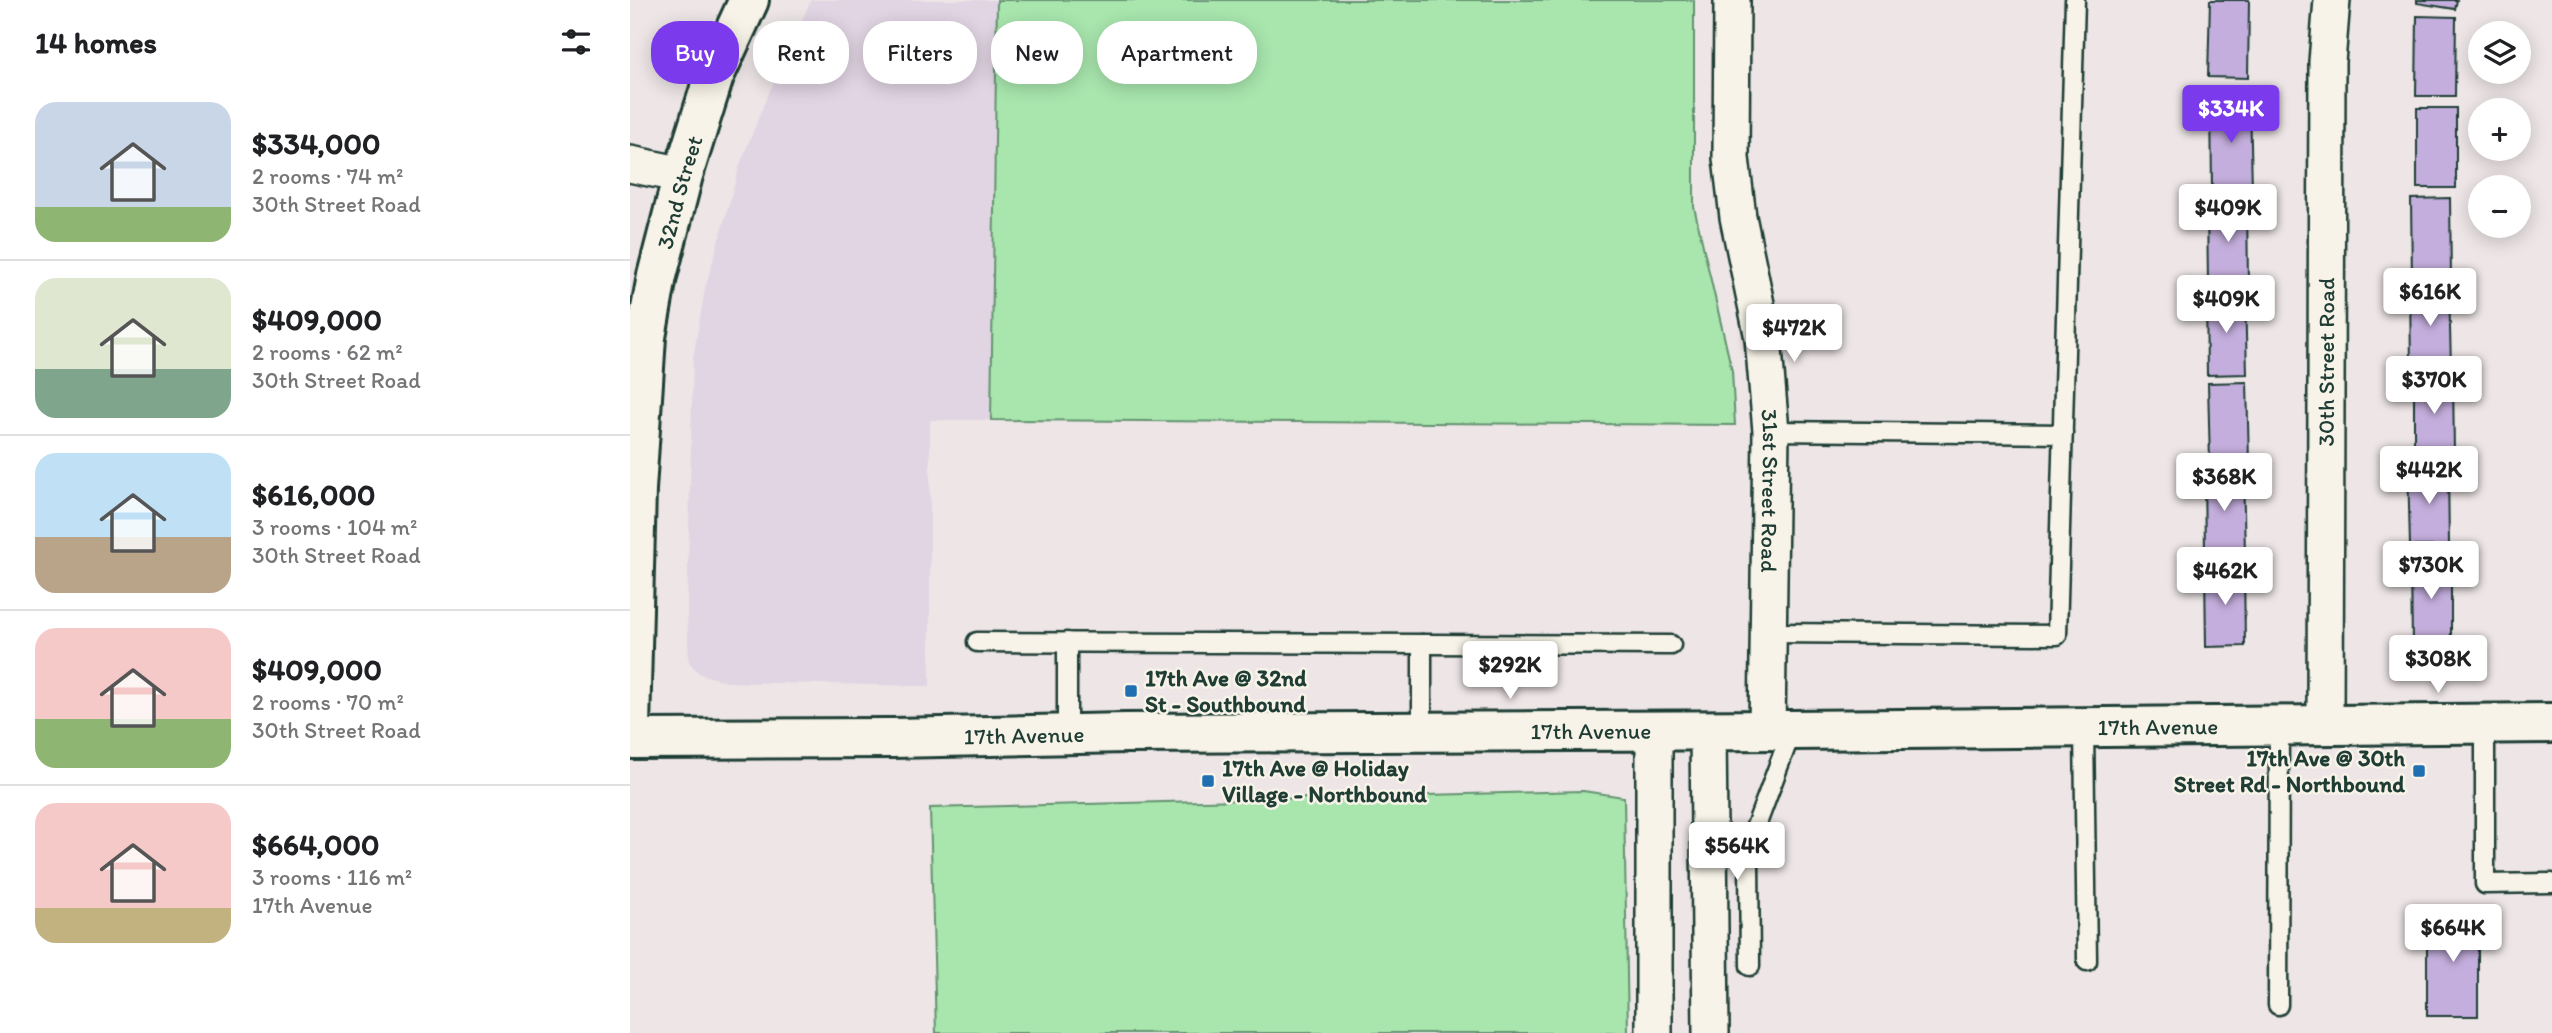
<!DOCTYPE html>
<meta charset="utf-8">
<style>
:root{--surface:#fff;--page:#f2f2f2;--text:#202124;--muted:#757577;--line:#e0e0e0;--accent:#7c3aed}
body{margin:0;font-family:Itim,sans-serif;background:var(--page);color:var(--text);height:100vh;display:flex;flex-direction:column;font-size:26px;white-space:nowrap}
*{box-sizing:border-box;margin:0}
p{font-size:23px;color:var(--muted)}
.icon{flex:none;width:38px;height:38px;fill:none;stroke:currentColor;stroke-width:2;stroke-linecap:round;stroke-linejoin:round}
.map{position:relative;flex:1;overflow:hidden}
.panel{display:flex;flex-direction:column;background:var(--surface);width:630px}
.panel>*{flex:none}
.top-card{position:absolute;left:21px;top:21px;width:665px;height:63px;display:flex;gap:14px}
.controls{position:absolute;left:1838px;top:21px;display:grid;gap:14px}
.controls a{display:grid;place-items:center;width:63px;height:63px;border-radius:50%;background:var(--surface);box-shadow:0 4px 18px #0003;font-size:35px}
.price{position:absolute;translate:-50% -60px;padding:0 16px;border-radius:7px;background:#fff;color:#222;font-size:23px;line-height:46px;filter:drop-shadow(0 2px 4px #0008)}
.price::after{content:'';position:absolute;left:50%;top:42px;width:21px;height:16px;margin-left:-10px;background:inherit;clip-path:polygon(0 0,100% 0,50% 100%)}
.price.current{background:var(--accent);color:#fff}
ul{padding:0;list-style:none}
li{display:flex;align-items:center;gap:21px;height:175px;padding:0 35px}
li+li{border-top:2px solid var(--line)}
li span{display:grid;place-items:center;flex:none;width:196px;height:140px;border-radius:21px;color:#555}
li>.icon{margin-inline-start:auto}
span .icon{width:84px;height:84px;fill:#fffc;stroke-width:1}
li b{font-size:30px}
h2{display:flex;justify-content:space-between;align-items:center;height:84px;padding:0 35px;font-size:30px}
.tag{padding:0 24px;border-radius:28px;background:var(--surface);box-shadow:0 4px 18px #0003;font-size:24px;line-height:63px}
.tag.current{background:var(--accent);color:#fff}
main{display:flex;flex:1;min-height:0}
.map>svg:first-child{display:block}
.built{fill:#e1d4e3}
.green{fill:#a8e6ad;stroke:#649270;stroke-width:2}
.building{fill:#c4aedd;stroke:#1f3d34;stroke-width:2}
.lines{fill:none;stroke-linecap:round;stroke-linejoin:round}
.service-casing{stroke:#1f3d34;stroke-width:23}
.minor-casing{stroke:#1f3d34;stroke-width:40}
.tertiary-casing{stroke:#1f3d34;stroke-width:44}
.secondary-casing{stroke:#1f3d34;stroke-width:44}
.service{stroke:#f7f3e8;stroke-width:18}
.minor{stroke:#f7f3e8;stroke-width:35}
.tertiary{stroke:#f7f3e8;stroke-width:38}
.secondary{stroke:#f7f3e8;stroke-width:38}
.poi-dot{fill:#1f6fb2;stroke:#f7f3e8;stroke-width:2.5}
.labels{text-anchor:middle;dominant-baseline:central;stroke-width:5;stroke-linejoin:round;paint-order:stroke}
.street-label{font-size:23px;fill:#1f3d34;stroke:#f7f3e8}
.poi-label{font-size:23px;font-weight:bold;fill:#1f3d34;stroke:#f7f3e8;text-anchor:start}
</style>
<main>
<section class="panel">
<h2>14 homes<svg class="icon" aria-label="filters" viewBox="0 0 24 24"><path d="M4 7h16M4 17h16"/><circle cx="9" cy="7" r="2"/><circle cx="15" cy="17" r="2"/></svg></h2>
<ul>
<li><span style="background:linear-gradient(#c9d6e8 75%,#8fb573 0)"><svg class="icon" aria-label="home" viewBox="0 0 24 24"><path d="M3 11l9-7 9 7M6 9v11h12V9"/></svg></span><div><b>$334,000</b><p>2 rooms · 74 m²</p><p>30th Street Road</p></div></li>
<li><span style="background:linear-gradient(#dfe7d0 65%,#7fa58c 0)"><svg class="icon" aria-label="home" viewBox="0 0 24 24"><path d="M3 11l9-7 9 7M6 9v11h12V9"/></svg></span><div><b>$409,000</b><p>2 rooms · 62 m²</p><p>30th Street Road</p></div></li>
<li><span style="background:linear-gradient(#bfe0f5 60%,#b9a48a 0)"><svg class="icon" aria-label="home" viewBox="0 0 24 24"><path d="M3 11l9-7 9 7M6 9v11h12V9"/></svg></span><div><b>$616,000</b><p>3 rooms · 104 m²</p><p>30th Street Road</p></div></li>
<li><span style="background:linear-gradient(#f6c9c9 65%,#8fb573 0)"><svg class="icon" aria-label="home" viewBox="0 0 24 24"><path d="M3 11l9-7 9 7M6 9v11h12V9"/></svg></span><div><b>$409,000</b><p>2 rooms · 70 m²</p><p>30th Street Road</p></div></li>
<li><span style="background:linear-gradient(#f6c9c9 75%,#c2b280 0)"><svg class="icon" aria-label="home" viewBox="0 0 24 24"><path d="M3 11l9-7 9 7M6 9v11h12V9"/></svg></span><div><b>$664,000</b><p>3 rooms · 116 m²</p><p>17th Avenue</p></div></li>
</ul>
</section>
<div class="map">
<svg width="1922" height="1033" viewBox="0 0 1922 1033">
<rect width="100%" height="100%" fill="#ede5e6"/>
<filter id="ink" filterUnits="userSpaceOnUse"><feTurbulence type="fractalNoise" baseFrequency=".0143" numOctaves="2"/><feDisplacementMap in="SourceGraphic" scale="14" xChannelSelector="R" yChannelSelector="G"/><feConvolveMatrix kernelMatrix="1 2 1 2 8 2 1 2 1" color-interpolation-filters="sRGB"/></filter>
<g filter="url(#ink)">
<polygon class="built" points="181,0 367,0 361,420 300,420 300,686 97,682 70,674 59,662 57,615 63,359 75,289 110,165 134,104"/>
<g class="green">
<polygon points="367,0 1064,0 1064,207 1102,371 1105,425 361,420"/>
<polygon points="953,791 994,797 998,1033 306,1033 300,808"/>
</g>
<g class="building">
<polygon points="1580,0 1619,0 1618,78 1578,77"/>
<polygon points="1787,0 1827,0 1825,9 1787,3"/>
<polygon points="1787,16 1826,17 1825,96 1786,96"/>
<polygon points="1581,99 1620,99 1622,190 1582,190"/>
<rect x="1787" y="108" width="39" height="80"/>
<polygon points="1820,198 1821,278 1782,279 1781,199"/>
<polygon points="1617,203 1618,283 1578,284 1577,204"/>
<polygon points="1819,287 1821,367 1781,368 1780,288"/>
<polygon points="1615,294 1617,374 1577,375 1576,295"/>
<polygon points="1823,378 1824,453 1784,453 1784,379"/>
<polygon points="1617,382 1619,462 1580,463 1578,383"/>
<polygon points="1778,466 1818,466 1819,546 1780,546"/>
<polygon points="1574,473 1613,473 1615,553 1575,553"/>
<polygon points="1781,556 1821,556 1821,647 1782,647"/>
<polygon points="1614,566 1615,646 1576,647 1575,567"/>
<rect x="1797" y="913" width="51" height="103"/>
</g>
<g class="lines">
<g class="service-casing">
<g id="service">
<polyline points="1141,431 1433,434"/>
<polyline points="1139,633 1427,635 1445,0"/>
<polyline points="347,642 1041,645"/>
<polyline points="437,642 437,734"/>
<polyline points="1855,724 1855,884 1922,883"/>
<polyline points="1454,728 1457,961"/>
<polyline points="792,730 792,644"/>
<polyline points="1120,966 1119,861 1123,834 1162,730"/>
<polyline points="1648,1005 1649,726"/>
</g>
</g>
<g class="minor-casing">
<g id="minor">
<path id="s1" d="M1102,0L1101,158L1108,217L1133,338L1141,431L1137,730"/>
<polyline points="0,164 53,175"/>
<path id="s2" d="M1695,726L1697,62L1702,0"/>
<polyline points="1024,731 1024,1033"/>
<polyline points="1078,731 1081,1033"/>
</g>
</g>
<g class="tertiary-casing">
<g id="tertiary">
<path id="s3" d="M0,727L6,489L16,337L27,276L53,175L84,76L119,0"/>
</g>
</g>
<g class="secondary-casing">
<g id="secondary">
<path id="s4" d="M0,739L263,738L496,733L1162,730L1922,723"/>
</g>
</g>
<use href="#service" class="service"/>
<use href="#minor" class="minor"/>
<use href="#tertiary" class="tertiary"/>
<use href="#secondary" class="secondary"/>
</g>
</g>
<g class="poi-dot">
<rect x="494" y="684" width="14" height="14" rx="3.5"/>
<rect x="1782" y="764" width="14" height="14" rx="3.5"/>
<rect x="571" y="774" width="14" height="14" rx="3.5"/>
</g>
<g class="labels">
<g class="street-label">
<text stroke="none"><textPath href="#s3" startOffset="539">32nd Street</textPath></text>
<text stroke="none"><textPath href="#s2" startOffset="364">30th Street Road</textPath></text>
<text stroke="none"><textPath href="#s1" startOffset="494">31st Street Road</textPath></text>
<text stroke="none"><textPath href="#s4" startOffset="1528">17th Avenue</textPath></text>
<text stroke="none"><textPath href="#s4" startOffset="961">17th Avenue</textPath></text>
<text stroke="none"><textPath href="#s4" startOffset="394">17th Avenue</textPath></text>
</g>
<g class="poi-label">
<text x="515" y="678">17th Ave @ 32nd<tspan x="515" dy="26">St - Southbound</tspan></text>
<text x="1775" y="758" text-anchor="end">17th Ave @ 30th<tspan x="1775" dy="26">Street Rd - Northbound</tspan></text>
<text x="592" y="768">17th Ave @ Holiday<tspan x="592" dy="26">Village - Northbound</tspan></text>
</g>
</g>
</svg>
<div class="controls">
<a><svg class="icon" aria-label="layers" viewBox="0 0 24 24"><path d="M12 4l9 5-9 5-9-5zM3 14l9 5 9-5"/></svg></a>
<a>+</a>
<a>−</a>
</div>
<b class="price current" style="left:1601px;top:145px">$334K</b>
<b class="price" style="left:1598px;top:244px">$409K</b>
<b class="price" style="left:1800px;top:328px">$616K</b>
<b class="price" style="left:1596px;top:335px">$409K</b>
<b class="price" style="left:1164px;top:364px">$472K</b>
<b class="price" style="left:1804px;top:416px">$370K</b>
<b class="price" style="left:1799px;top:506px">$442K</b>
<b class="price" style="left:1594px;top:513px">$368K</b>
<b class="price" style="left:1801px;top:601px">$730K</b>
<b class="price" style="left:1595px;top:607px">$462K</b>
<b class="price" style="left:1808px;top:695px">$308K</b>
<b class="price" style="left:880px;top:701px">$292K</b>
<b class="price" style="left:1107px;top:882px">$564K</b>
<b class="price" style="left:1823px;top:964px">$664K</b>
<div class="top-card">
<a class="tag current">Buy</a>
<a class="tag">Rent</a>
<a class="tag">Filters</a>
<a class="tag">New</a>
<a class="tag">Apartment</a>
</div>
</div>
</main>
